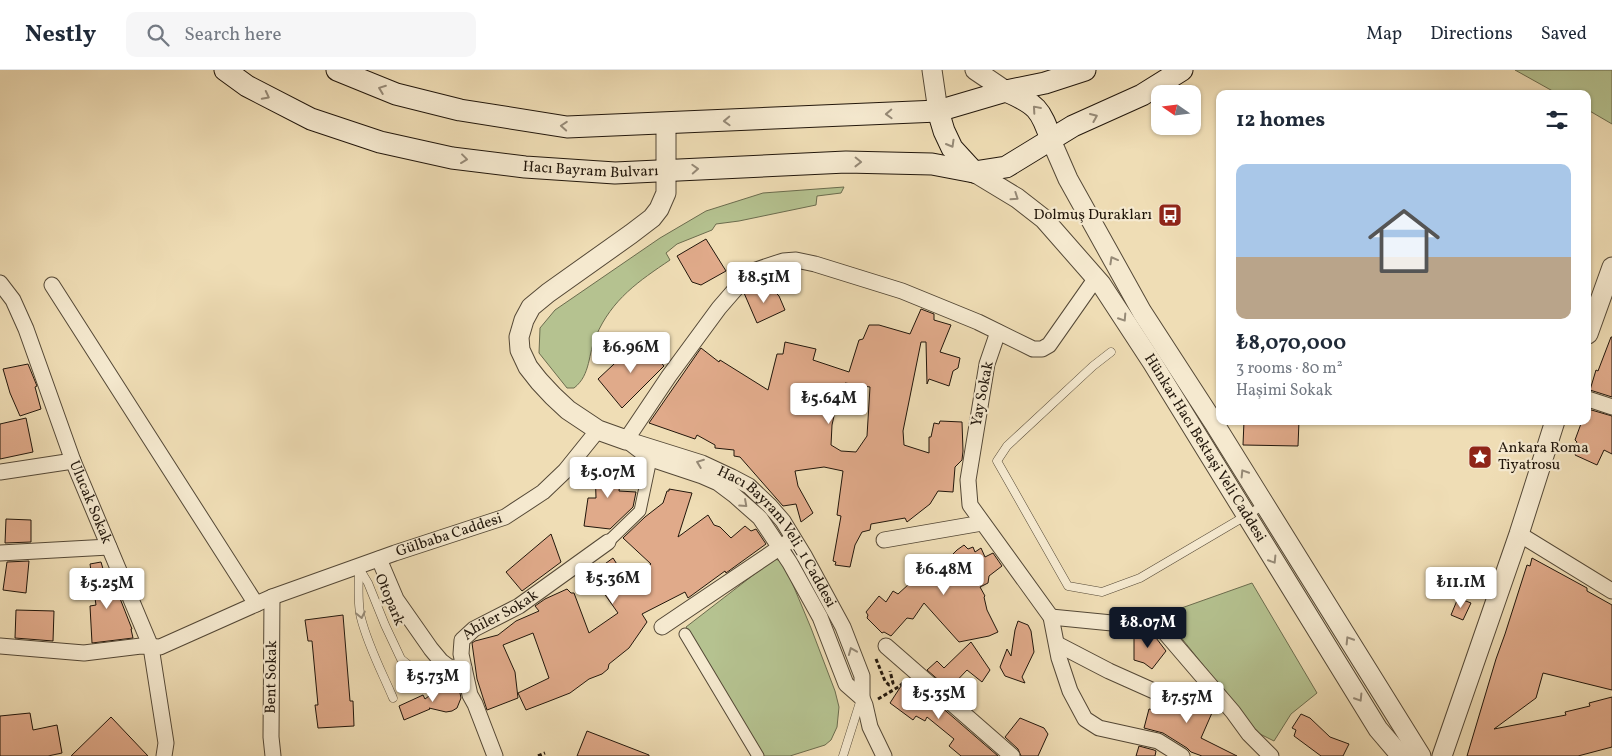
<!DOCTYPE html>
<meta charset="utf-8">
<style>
:root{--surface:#fff;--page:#f6f6f7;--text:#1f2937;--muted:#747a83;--line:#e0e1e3;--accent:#111827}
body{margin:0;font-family:Vollkorn,serif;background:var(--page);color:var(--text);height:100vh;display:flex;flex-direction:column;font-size:19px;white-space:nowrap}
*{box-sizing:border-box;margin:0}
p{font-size:16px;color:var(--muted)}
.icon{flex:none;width:28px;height:28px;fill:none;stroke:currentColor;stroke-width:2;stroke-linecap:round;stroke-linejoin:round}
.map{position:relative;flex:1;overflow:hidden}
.panel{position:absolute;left:1216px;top:20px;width:375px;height:335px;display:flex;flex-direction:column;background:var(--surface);border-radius:10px;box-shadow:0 1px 4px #0004}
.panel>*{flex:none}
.needle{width:32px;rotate:284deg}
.buttons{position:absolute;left:1151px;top:15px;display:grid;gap:10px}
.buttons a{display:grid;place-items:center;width:50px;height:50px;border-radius:10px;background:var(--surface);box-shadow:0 1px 4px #0004;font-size:25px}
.price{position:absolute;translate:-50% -42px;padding:0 11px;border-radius:5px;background:#fff;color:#222;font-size:16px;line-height:32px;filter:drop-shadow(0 1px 2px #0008)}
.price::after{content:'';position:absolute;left:50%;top:30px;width:15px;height:11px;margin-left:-8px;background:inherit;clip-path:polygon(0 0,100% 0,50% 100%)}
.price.active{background:var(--accent);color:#fff}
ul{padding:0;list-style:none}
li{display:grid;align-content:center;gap:10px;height:265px;padding:0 20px}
li span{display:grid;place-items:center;height:155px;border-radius:10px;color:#555}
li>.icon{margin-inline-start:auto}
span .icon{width:90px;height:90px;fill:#fffc;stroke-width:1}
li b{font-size:21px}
h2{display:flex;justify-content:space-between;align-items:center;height:60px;padding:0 20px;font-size:21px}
header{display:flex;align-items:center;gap:30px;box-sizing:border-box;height:70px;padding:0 25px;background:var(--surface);border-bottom:1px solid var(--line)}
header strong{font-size:24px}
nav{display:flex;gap:28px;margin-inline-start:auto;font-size:18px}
.search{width:350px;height:45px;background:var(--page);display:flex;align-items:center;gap:12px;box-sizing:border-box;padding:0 18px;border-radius:10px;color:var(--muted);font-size:19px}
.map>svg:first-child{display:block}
.green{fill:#b5c290;stroke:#6b6c4e}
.building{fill:#e0aa8a;stroke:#21160b;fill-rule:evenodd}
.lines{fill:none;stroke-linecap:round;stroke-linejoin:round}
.service-casing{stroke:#544836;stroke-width:9}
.pedestrian-casing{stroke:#544836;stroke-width:13}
.minor-casing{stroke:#544836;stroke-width:17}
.tertiary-casing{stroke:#544836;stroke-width:21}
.secondary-casing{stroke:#21160b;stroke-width:23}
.path{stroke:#21160b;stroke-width:3;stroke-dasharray:4 2.5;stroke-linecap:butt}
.service{stroke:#f5e9cf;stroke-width:8}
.pedestrian{stroke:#f5e9cf;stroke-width:11}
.minor{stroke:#f5e9cf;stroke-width:15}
.tertiary{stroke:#f5e9cf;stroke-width:19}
.secondary{stroke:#f5e9cf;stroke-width:21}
.oneway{stroke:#968a77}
.labels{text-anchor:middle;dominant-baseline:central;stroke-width:4.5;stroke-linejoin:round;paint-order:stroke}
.street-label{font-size:15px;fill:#21160b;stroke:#f5e9cf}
.poi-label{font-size:15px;fill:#21160b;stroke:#f5e9cf;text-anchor:end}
</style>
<header>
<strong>Nestly</strong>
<div class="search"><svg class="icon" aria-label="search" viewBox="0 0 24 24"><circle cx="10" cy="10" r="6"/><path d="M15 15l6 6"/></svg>Search here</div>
<nav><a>Map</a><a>Directions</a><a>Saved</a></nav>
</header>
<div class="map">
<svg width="1612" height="686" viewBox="0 0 1612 686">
<rect width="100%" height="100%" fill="#efddb5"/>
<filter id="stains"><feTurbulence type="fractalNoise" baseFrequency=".004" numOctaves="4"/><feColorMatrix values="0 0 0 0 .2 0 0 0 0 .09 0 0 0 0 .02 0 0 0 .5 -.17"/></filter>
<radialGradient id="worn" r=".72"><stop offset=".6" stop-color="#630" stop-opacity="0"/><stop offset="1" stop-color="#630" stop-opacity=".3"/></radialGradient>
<g class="green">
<polygon points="1515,0 1612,0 1612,54 1588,40 1588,24 1558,24"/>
<path d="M844,117L841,123L817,126L816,135L739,151L716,154L712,160L677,174L666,183L670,190C639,211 612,229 596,266C588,283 591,305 574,318H567L539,283L540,258L555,240L660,168L706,141L763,123Z"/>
<polygon points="774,489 783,491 811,558 835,621 839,637 837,657 831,670 825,675 790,686 763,686 686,557"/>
<polygon points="1252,513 1317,623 1291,644 1274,671 1258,663 1179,565 1159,546"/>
</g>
<g class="building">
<polygon points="706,169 726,201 701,215 692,212 677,186"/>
<polygon points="757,216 762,224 774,221 779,226 785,240 757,253 744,223"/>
<path d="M921,239L934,244V250L951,255L940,282L960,288L958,298L953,301L949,316L929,309L927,314L926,272H921L903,361L904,375L929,383V367H931L934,353L939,354L940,351L962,352L963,381L962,390L955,397L953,422L938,421L930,434L907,452L905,448L871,454L870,460L862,462L855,475L850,497L835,495L836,492L833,491L841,446L837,445L843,401L824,397L795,401L798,416L813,443L801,452L796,434L783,436L740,387L734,386V380L715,378V375L697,365L695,369L649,353L701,278L719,292L720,290L768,320L777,284H783L785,272L816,279L813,290L849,302L859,270L863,269L869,255H879L910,264ZM845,313L870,317L867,366L856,382L841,381L831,375L832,355L836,337Z"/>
<polygon points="1611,267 1612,267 1612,327 1590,320 1596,300 1598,301"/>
<polygon points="645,275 664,296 622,338 598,309 629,280"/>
<polygon points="28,294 37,316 35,317 41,339 20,346 10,323 3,299"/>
<polygon points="1588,339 1612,346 1612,384 1604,380 1597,395 1575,385 1578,378 1575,376 1577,372 1575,370 1582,351 1588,351"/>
<polygon points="26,348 33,382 0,389 0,354"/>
<polygon points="1244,351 1299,351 1298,376 1243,375"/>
<polygon points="595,396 622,396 619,421 636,422 633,437 610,459 584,456 588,428 596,428"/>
<polygon points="669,419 692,423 678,467 708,445 714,455 720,457 731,468 745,456 751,461 756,459 766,474 726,503 725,501 688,528 685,522 642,544 647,552 629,578 609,594 608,599 602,604 589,609 570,623 547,632 526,640 518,623 549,608 533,563 503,575 515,602 518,628 487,640 477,609 472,573 475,571 498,565 516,551 539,541 535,536 545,529 567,519 571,523 574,523 589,563 618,543 601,519 597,520 589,502 600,493 602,496 613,488 627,510 651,494 623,468 645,447 663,433 667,421 669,421"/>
<polygon points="6,449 31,450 31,472 5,473"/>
<polygon points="551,464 561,492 522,521 506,502"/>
<polygon points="964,475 968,479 973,477 975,482 981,478 985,487 993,483 1002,496 989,506 988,513 980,517 985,526 984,527 987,540 998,562 989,566 959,572 924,533 913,549 907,548 891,566 884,562 882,563 867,548 868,545 866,542 879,526 886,532 893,521 898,524 920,504 917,501 926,493 932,496 942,486 947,490 957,480"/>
<polygon points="1532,488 1587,518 1587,521 1612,535 1612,620 1543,603 1536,628 1494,659 1566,645 1565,642 1590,636 1589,633 1612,627 1612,677 1578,686 1467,686 1496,589 1505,564 1527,495 1530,496"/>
<polygon points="29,491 26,523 3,520 7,492"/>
<polygon points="101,492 106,509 112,508 132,559 131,559 133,568 92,573 90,536 96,535 90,494"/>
<polygon points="1458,528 1471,533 1463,550 1451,545"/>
<polygon points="16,540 54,541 53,571 15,568"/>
<polygon points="343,545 350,631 353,631 354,656 318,658 315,635 318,635 312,571 308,571 305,550"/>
<polygon points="1018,551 1028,555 1031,561 1034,582 1022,607 1025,613 1005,606 1000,597 1007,579 1011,586 1015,560"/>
<polygon points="1134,562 1153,564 1166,581 1152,599 1144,593 1134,590"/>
<polygon points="971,572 990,600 982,612 967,600 949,619 927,600 937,591 944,598"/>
<polygon points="910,610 998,686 961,686 949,676 954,669 927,647 925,651 916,646 913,650 890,633 903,613 906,615"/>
<polygon points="448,616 455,618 460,623 461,628 457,638 452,641 446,642 429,638 430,639 404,650 399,636 423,625 425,629 441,617"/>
<polygon points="1190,620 1204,623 1215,636 1201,668 1237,686 1202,686 1191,682 1187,678 1163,663 1144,658 1149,639 1168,643 1171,632 1185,636"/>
<polygon points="30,643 33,660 57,655 62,683 48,686 0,686 0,646"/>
<polygon points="1301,644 1310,648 1330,667 1349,674 1343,686 1321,686 1294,666 1296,660 1292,658"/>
<polygon points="111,647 148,686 71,686"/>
<polygon points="1020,648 1044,658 1048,664 1038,686 1021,686 1018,679 1005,667"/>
<polygon points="587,661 649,685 649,686 577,686"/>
<polygon points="1139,676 1154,680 1156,681 1155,686 1136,686"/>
</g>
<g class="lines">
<g class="service-casing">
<g id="service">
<polyline points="1111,282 1093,296 1007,376 997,391 1068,516 1102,522 1140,508 1264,435"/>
<path d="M359,497C359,514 357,532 361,548C368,576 382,602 393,628"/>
<polyline points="359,498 368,513 385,555 401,589 425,608"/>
<polyline points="843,686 861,629"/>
</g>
</g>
<g class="pedestrian-casing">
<g id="pedestrian">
<polyline points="608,472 640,441 651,389"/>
<polyline points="685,564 758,686"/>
</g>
</g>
<g class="minor-casing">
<g id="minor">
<path id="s1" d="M0,213L13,230L26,259L73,391L151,577L166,673L164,686"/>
<polyline points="52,215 256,534"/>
<polyline points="998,262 987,294 968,410 970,435 1051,547 1059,588 1070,621 1085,649 1099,658 1158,671 1182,686"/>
<polyline points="1588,329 1612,337"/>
<polyline points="626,370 669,306 719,238 745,208 756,200 783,191 796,190 815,194 902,221 978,252 1033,279 1042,279 1049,275 1096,208"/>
<polyline points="626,370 651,389 702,406 718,413 734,425 760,448 790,493 820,547 846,614 862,628 865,635 870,657 884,686"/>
<path id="s2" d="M635,372L702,393L732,407L749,416L770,436L783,451L805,487L843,557L862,606V628"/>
<polyline points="0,402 73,391"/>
<polyline points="1519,464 1612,521"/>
<polyline points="884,470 982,453"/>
<polyline points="0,483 109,477"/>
<polyline points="379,489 396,529 431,579 441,591 449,597 464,598"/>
<polyline points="272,527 271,667 273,686"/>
<polyline points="1051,547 1112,553 1146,552 1154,553 1161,558 1233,642 1249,664 1271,686"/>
<polyline points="662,557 788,472"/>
<polyline points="1057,574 1109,601 1156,622"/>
<path id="s3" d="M0,576L84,583L141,576L160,577L272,527L395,483L505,447L543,422L565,401L598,360"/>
<polyline points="886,576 1012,686"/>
<path id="s4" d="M495,686L475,634L470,625L461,584L462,570L474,559L519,536L608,472"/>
</g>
</g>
<g class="tertiary-casing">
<g id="tertiary">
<polyline points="932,0 938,41"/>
<polyline points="975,0 1006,21"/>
<polyline points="1051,70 1068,109 1142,242 1214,353 1421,686"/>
<path id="s5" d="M974,102L1017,128L1044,149L1101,214L1152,292L1378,659L1401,686"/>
<polyline points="1588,264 1612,197"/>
<polyline points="626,370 598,360 568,340 553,326 539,311 528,297 520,280 519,267 524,250 531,237 548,223 631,164 652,148 659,139 666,123 666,53"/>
<polyline points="1442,686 1519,464 1555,351"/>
</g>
</g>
<g class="secondary-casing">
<g id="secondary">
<path id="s6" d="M225,0L247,16L311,49L380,72L452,88L525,97L615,103L846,92L932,94L974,102L1006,97L1073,56L1142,25L1182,0"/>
<polyline points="337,0 396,24 460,40 567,57 938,41 1006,21 1045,13 1085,0"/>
<path d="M1006,21C1036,34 1041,39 1051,70"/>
<polyline points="938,41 944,61 952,78 974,102"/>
</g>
</g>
<g class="path">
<polyline points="876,589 885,611 889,615 893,613 890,601"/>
<polyline points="878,629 900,616 904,612"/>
<polyline points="538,686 545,683"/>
</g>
<use href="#service" class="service"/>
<use href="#pedestrian" class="pedestrian"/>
<use href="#minor" class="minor"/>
<use href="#tertiary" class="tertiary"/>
<use href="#secondary" class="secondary"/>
</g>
<defs><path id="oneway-chevron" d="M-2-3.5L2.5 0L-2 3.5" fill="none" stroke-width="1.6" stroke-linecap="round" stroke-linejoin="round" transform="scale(1.25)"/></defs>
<g class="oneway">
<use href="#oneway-chevron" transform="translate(382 19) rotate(-159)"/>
<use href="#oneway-chevron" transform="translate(266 26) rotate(27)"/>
<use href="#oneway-chevron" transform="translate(1036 39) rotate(-131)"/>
<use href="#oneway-chevron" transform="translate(889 44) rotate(178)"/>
<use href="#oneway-chevron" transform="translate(1094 47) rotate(-23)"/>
<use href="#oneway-chevron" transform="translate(727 51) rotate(178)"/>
<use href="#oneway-chevron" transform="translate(564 56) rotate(-176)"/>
<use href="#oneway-chevron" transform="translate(951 74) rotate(60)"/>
<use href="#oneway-chevron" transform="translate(464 89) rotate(7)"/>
<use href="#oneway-chevron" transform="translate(858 92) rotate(1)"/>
<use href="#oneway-chevron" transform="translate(695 99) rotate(-3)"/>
<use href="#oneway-chevron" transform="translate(1015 127) rotate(34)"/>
<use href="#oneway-chevron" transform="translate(1113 190) rotate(-119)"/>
<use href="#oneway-chevron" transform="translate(1123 248) rotate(57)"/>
<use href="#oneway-chevron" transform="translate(700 393) rotate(-159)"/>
<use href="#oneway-chevron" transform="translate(1244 403) rotate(-122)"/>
<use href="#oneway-chevron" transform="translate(744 434) rotate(42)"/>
<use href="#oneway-chevron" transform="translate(1273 490) rotate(58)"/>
<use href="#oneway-chevron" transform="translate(361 545) rotate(78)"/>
<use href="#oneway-chevron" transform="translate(1349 570) rotate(-122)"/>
<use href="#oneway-chevron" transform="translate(852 581) rotate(-112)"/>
<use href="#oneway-chevron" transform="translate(1359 628) rotate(58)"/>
</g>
<defs>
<g id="bus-square" transform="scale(1.25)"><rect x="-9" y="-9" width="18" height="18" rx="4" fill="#8f2418" stroke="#f5e9cf"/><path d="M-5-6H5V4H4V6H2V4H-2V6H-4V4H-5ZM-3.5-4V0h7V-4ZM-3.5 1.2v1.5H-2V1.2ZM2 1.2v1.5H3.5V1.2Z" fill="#fff"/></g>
<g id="sight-square" transform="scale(1.25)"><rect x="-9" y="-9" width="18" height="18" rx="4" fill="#8f2418" stroke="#f5e9cf"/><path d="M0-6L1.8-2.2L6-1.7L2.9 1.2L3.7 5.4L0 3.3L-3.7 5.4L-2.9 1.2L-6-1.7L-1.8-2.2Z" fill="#fff"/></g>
</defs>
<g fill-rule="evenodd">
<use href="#bus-square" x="1170" y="145"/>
<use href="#sight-square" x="1480" y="387"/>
</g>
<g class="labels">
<g class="street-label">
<text stroke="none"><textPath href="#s6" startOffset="385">Hacı Bayram Bulvarı</textPath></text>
<text transform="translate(983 324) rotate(-79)">Yay Sokak</text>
<text stroke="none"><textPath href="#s5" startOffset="365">Hünkar Hacı Bektaşi Veli Caddesi</textPath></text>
<text stroke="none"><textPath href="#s1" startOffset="238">Ulucak Sokak</textPath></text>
<text stroke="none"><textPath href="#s3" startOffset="471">Gülbaba Caddesi</textPath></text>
<text stroke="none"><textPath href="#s2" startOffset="179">Hacı Bayram Veli_1 Caddesi</textPath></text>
<text transform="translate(389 530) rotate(67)">Otopark</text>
<text stroke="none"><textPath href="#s4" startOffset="168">Ahiler Sokak</textPath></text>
<text transform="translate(272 607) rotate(-89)">Bent Sokak</text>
</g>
<g class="poi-label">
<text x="1152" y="145">Dolmuş Durakları</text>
<text x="1498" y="378" text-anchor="start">Ankara Roma<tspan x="1498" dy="17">Tiyatrosu</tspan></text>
</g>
</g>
<rect width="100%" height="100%" filter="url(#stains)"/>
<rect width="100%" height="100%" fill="url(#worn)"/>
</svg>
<div class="buttons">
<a><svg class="needle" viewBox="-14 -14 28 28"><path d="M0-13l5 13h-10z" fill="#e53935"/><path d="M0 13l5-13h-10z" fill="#747a83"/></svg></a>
</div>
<b class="price" style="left:764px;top:234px">₺8.51M</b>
<b class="price" style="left:631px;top:304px">₺6.96M</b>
<b class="price" style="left:829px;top:355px">₺5.64M</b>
<b class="price" style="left:608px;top:429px">₺5.07M</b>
<b class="price" style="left:944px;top:526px">₺6.48M</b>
<b class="price" style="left:613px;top:535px">₺5.36M</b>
<b class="price" style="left:1461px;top:539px">₺11.1M</b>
<b class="price" style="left:107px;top:540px">₺5.25M</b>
<b class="price active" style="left:1148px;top:579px">₺8.07M</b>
<b class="price" style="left:433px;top:633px">₺5.73M</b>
<b class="price" style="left:939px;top:650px">₺5.35M</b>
<b class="price" style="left:1187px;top:654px">₺7.57M</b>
<section class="panel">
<h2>12 homes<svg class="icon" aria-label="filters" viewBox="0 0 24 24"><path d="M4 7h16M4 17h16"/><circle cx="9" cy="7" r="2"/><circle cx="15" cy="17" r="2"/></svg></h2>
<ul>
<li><span style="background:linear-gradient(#a9c7e8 60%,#b9a48a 0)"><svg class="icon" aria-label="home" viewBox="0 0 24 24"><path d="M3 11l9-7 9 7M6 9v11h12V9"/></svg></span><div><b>₺8,070,000</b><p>3 rooms · 80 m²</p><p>Haşimi Sokak</p></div></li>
</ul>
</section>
</div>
